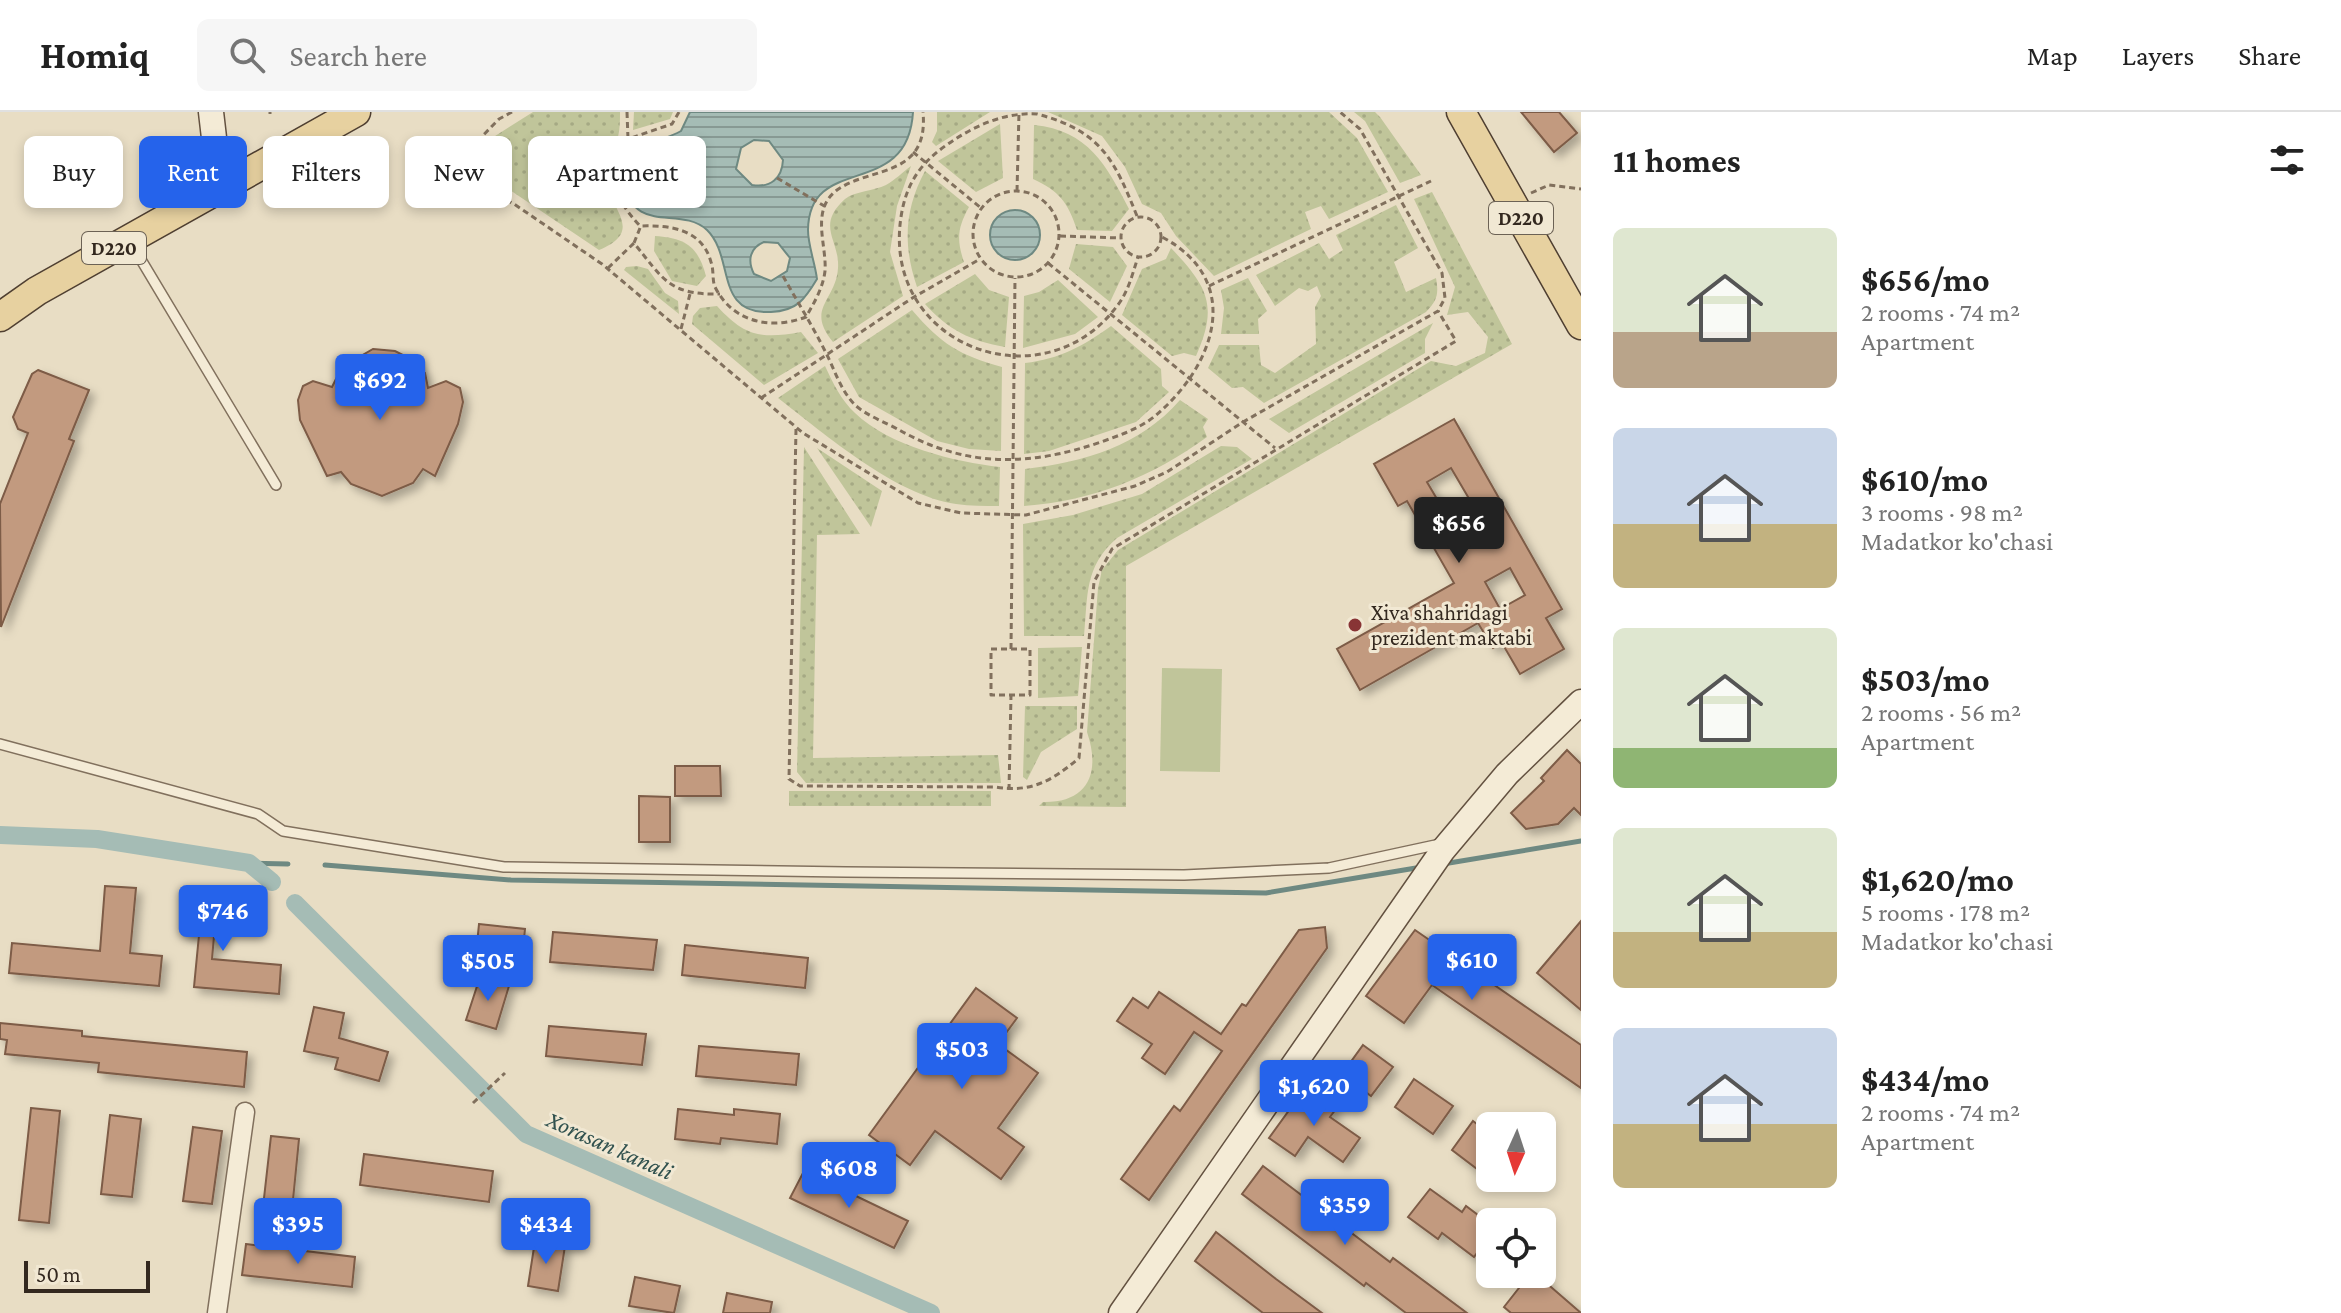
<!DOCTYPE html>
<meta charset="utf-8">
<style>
:root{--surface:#fff;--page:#f6f6f6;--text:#222;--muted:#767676;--line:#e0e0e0;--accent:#2563eb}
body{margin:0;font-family:"Crimson Pro",serif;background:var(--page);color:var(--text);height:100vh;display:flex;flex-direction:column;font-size:30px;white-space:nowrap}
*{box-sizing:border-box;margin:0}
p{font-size:26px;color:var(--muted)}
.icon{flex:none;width:44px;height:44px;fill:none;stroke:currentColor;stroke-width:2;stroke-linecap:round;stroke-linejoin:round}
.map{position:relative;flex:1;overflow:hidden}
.side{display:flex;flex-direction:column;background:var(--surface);width:760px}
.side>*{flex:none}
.hud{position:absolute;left:24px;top:24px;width:760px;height:72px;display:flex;gap:16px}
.needle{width:52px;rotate:183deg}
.buttons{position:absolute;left:1476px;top:1000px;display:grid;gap:16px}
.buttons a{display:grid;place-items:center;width:80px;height:80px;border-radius:12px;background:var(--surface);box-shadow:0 4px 12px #0003;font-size:40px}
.scale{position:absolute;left:24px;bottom:20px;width:126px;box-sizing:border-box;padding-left:8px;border:4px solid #33281f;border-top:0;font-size:22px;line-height:28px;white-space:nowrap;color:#33281f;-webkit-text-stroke:6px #f1e8d3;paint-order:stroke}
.price{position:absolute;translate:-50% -68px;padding:0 18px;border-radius:8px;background:var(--accent);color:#fff;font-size:26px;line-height:52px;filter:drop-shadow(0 2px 4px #0008)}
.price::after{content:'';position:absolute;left:50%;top:48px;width:24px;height:18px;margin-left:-12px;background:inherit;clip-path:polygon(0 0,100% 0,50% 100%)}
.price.selected{background:#222;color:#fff}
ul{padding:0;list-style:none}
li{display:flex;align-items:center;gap:24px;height:200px;padding:0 32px}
li span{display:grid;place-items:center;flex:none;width:224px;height:160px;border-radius:12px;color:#555}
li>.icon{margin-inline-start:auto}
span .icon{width:96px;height:96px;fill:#fffc;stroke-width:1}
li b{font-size:34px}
h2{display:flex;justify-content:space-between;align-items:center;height:96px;padding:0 32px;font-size:34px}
.pill{padding:0 28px;border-radius:12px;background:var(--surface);box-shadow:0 4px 12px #0003;font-size:28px;line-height:72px}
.pill.selected{background:var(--accent);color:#fff}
header{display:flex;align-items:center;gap:48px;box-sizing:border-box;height:112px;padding:0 40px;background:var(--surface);border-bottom:2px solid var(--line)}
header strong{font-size:38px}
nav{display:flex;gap:44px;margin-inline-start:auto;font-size:28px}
.search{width:560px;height:72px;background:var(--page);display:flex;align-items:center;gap:20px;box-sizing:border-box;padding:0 28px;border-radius:12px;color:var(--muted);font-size:30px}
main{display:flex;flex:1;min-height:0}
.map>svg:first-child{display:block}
.grass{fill:url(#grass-dots)}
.pitch{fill:#c0c59a}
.water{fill:url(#water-rules);stroke:#6e8982;stroke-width:2;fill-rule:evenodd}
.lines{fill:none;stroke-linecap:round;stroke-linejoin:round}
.stream{stroke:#6e8982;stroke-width:5}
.canal{stroke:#a5bcb5;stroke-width:18}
.building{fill:#c29a7f;stroke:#7d5b46;stroke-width:2;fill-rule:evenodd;filter:url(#shadow)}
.lane-casing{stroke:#81705d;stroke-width:12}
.street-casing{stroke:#81705d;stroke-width:21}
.secondary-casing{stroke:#635140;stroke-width:27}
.primary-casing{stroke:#4f3f31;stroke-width:31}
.path{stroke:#81705d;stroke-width:3;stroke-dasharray:6 4;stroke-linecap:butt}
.lane{stroke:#f4ebd6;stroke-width:9}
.street{stroke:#f4ebd6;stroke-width:18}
.secondary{stroke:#f4ebd6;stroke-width:24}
.primary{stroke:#e7d1a0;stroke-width:28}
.poi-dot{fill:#883435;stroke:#f1e8d3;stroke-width:3}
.labels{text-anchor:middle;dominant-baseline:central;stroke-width:6;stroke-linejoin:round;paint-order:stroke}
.shield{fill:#f1e8d3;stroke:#6c6255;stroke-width:2}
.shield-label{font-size:20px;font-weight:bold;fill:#33281f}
.poi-label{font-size:22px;fill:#33281f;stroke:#f1e8d3;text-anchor:start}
.water-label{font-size:24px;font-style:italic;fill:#30514e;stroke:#f1e8d3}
</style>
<header>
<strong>Homiq</strong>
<div class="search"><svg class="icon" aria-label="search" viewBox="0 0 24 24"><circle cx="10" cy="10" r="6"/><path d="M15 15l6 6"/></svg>Search here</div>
<nav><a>Map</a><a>Layers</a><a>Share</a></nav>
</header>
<main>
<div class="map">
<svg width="1581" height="1201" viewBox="0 0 1581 1201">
<defs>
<pattern id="grass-dots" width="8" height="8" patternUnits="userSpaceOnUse" patternTransform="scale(2)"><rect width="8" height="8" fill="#c0c59a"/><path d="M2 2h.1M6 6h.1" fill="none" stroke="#a5a984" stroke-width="1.8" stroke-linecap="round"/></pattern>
<pattern id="water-rules" width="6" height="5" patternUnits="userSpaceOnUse" patternTransform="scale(2)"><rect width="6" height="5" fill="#a5bcb5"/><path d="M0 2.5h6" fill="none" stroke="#879993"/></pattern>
<filter id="shadow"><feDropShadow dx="5.5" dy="5.5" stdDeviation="4" flood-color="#0004"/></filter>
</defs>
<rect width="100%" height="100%" fill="#e8ddc4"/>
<g class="grass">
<path d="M533,0H620C620,8 620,17 618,25C615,37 607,49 606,61C604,95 649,117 599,138L492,66L481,43V33Z"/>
<polygon points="634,0 673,0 670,7 633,18"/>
<polygon points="937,0 990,0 936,34 932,30 937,19"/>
<polygon points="1048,0 1329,0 1357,26 1388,80 1329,107 1321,94 1305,100 1311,117 1214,164 1176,124 1161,101 1142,92 1125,55 1102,24"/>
<polygon points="1354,0 1375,0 1380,5 1421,63 1400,71 1365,9"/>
<polygon points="1000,12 1003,66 976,80 938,49"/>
<path d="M1034,13C1088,18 1107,54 1129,97L1112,119L1077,118C1068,90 1059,79 1033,67Z"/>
<path d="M911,54L897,94L890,140L903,184L833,230C805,196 836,189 838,156C840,128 815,114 845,87C855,79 874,79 886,73C895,68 903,60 911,54Z"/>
<path d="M925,59L969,95C958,115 956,127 964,150L917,175C903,134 904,98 925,59Z"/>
<path d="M1432,80L1512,232L1126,454V695L1039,694L1043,690C1088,691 1101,661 1087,620L1098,476L1102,458L1118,438L1431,249L1456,254L1485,241L1488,225L1468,200L1447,203L1455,175L1414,87Z"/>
<path d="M1396,93L1418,136L1394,150L1406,180L1436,166C1439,182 1437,189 1426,200L1264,291L1243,275L1232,276L1208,256L1219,233H1259L1261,253L1275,261L1316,232L1315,195L1321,184L1317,174L1308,179L1299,176L1275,194L1256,163L1319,131L1329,147L1343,138L1336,123Z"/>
<path d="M655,124C685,126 698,134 706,164L697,174L672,169L654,139Z"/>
<polygon points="1076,132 1113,135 1127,154 1110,190 1069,157"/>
<path d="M1171,136C1207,174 1219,193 1196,244L1184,241L1172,244L1122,203L1142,157L1166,147Z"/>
<polygon points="637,154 648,157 665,181 678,189 679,202 624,158 626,155"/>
<path d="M975,162L989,178L1009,185L1005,235C971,229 948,218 925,192Z"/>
<polygon points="1248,166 1267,199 1258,207 1259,222 1221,222 1224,196 1221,178"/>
<polygon points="1058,168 1098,205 1075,222 1023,236 1024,184 1039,180"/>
<path d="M717,194C745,225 762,227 801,220L818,241L764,273L692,212L693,204L700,196Z"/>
<path d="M912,198C941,232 959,243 1002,255L1001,339L969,337L937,329L859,285L838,247Z"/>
<polygon points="1433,211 1425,227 1425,241 1289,321 1269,307"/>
<path d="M1111,214L1161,257L1162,274L1169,280L1136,310L1049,339L1024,342L1025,251C1060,247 1083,234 1111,214Z"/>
<path d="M825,254C833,271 841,288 855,301C889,334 955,350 1000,355L999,394C985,394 970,394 956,392C895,383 826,323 778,286Z"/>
<path d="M1180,288L1208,307L1203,315L1207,325C1152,365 1093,389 1024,394L1025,357C1084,350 1140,334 1180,288Z"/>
<path d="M1221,334L1237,335L1252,347L1117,426C1084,455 1088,483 1084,524H1024L1023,412L1073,403L1142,382Z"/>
<polygon points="804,335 860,422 817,423 813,646 998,643 1001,671 806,671 797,660"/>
<polygon points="817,336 882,379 871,415"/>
<polygon points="1082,535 1078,584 1038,586 1038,536"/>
<polygon points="1025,594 1077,594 1077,617 1041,640 1027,668 1023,665"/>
<rect x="789" y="679" width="202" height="15"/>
</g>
<polygon class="pitch" points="1162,556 1222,557 1220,660 1160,659"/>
<g class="water">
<path d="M690,0H913C908,89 809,40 808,118C808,133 815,151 817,167C805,187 797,199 771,200C714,203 735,145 707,118C680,93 633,124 625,70C619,32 656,33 681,19ZM754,28L769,29L783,48C782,67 770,76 752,73L736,57L741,36ZM764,130L778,131L790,146L787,159L771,169L754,162C747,148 750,136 764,130Z"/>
<circle cx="1015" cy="123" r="25"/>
</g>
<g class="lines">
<g class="stream">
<polyline points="249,751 288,752"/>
<polyline points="1443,752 1581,729"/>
<polyline points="325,753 511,768 1266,781 1422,755"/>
</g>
<g class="canal">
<polyline points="0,723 97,727 249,751 272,770"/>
<polyline points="295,791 526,1022 931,1201"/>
</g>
</g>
<g class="building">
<polygon points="1521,0 1559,0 1577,21 1554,40"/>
<polygon points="373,237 395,239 411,247 425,261 428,276 446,269 460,276 463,290 458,312 435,364 423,357 413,371 382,384 351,372 341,360 327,364 300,308 298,288 303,274 313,269 332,275 342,255"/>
<polygon points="38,258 89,278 69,327 74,329 1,515 0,392 28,321 18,317 13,305 32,262"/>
<path d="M1454,307L1562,497L1546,506L1564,537L1520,562L1502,531L1493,536L1478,511L1360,578L1337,537L1454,471L1407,389L1398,394L1374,352ZM1451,356L1481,407L1457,421L1427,370ZM1510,456L1525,483L1500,497L1485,470Z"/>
<polygon points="1567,638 1581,652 1581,703 1574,696 1558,712 1526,717 1511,701 1544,669 1541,666"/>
<polygon points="675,654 720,654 721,684 675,684"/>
<polygon points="639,684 670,685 670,730 639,730"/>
<polygon points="105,774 136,776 130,841 162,844 159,874 9,861 12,831 100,839"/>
<polygon points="188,777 218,779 212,847 281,853 279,882 194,875 199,823 184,822"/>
<polygon points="1581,809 1581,898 1537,861"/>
<polygon points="479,812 525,817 522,847 476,842"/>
<polygon points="1325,815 1327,836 1149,1088 1121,1067 1174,994 1180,999 1222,939 1194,920 1165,962 1142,946 1152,932 1117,909 1133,886 1148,896 1159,880 1221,922 1242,892 1246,894 1299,818"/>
<polygon points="1415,818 1581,933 1581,976 1432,873 1404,911 1366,884"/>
<polygon points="553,820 657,828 653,858 550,850"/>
<polygon points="685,833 808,846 805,876 682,863"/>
<polygon points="480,865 509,874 496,917 466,908"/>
<polygon points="976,876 1017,906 998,932 1038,961 998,1016 1024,1035 1001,1067 935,1019 910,1053 869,1023"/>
<polygon points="314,895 344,901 339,926 388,940 379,969 335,957 338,946 304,939"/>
<polygon points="0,911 82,919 82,924 247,940 244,975 98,960 99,951 5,942 7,928 0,927"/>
<polygon points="549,914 646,922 642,953 546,944"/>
<polygon points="1363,933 1393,955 1371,984 1342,962"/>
<polygon points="699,934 799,942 796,973 696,964"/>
<polygon points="1414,967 1453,994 1433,1022 1395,995"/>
<polygon points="1306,975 1336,997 1330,1005 1360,1026 1343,1050 1308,1025 1295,1044 1269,1026"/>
<polygon points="31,996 60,999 49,1111 19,1108"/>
<polygon points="678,997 734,1003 734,997 780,1002 777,1032 721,1026 720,1032 675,1027"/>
<polygon points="110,1003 141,1007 132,1085 101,1082"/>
<polygon points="1473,1009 1490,1022 1490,1062 1483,1057 1481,1060 1452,1038"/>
<polygon points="193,1015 222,1019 212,1092 183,1089"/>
<polygon points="271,1024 299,1027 292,1098 263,1095"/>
<polygon points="364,1042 493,1059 489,1090 360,1073"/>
<polygon points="1263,1054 1390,1150 1393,1146 1467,1201 1406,1201 1366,1171 1364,1174 1242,1082"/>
<polygon points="804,1059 908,1109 894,1136 790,1086"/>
<polygon points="1430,1077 1462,1100 1466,1094 1490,1112 1490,1123 1474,1145 1442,1121 1438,1127 1408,1105"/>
<polygon points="1216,1120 1276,1167 1322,1201 1263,1201 1226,1173 1195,1149"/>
<polygon points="535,1129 565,1134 558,1179 528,1174"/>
<polygon points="246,1132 355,1145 352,1175 242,1163"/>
<polygon points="1530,1162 1536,1162 1581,1201 1511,1201 1504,1195"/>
<polygon points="635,1165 680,1174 674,1201 629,1194"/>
<polygon points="727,1181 772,1190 770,1201 723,1201"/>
</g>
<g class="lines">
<g class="lane-casing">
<g id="lane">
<polyline points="131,131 276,373"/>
<polyline points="0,632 258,702 283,719 504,755 846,760 1184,763 1329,756 1440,732"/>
</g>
</g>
<g class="street-casing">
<polyline id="street" points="217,1201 245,1000"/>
</g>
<g class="secondary-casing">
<g id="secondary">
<polyline points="211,0 216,43 230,72"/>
<polyline points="1121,1201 1443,738 1507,662 1581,590"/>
</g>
</g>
<g class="primary-casing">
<g id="primary">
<polyline points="1461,0 1581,213"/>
<polyline points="0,205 37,179 356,0"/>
</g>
</g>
<g class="path">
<polyline points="512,0 499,7 463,44 482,75 514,92 602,152 803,321 918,391 961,401 1026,403 1135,374 1167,360 1243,310 1438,199 1445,186 1442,161 1360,17 1340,0"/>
<polyline points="627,0 628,27"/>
<path d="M679,0L672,12L628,27C607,65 611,82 640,114C670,113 702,117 711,150C714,158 712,168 715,175C733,211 772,218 806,205C814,191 823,176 825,159C827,133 810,98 837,78C871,54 929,66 923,0"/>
<polyline points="270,2 270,0"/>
<polyline points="913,40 981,96"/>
<polyline points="777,66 826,95"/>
<circle cx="1016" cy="122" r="43"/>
<polyline points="1017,79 1019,0"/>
<polyline points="1531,81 1549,73 1581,77"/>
<path d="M1137,104C1114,47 1101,19 1037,2C1004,0 974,14 948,32C920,51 906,72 901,105C881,236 1047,295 1120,190C1129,177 1133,160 1138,145"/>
<circle cx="1141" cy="125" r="20"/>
<path d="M640,116L634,131C664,168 669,183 720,182"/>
<polyline points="1060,124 1120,126"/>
<polyline points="1048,151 1275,336"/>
<polyline points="608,156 634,131"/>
<path d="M783,164C797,189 812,213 825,239C834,256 840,277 854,292C865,303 887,311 901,319C967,356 1031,354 1101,330C1120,323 1139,317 1155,304C1215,254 1245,169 1162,125"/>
<polyline points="1209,174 1431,69"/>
<polyline points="681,217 690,182"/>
<polyline points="761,286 914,185 980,147"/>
<path d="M796,317L789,667L800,674L995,675C1031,681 1052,669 1079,646L1094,470L1112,437L1456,229L1438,199"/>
<rect x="991" y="537" width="39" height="46"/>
<polyline points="1011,537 1015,166"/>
<polyline points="1009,678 1011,583"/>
<polyline points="473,991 505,961"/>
</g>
<use href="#lane" class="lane"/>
<use href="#street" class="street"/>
<use href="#secondary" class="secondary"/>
<use href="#primary" class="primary"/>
</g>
<circle class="poi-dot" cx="1355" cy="513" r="8"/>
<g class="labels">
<g class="shield">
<rect x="1489" y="90" width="64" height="32" rx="6"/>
<rect x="82" y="120" width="64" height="32" rx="6"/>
</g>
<g class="shield-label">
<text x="1521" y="106">D220</text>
<text x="114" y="136">D220</text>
</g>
<g class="poi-label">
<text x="1371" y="500">Xiva shahridagi<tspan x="1371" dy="25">prezident maktabi</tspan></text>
</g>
<g class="water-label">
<text transform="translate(610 1033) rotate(24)">Xorasan kanali</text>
</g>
</g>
</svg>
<div class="buttons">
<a><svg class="needle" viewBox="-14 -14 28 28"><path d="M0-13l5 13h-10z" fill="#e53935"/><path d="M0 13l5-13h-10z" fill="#767676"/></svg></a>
<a><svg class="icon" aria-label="locate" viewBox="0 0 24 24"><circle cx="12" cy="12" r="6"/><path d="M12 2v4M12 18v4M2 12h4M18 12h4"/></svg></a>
</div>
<div class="scale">50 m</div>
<b class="price" style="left:380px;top:310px">$692</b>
<b class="price selected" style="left:1459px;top:453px">$656</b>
<b class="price" style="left:223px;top:841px">$746</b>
<b class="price" style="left:1472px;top:890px">$610</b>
<b class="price" style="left:488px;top:891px">$505</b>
<b class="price" style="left:962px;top:979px">$503</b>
<b class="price" style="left:1314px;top:1016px">$1,620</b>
<b class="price" style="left:849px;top:1098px">$608</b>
<b class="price" style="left:1345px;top:1135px">$359</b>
<b class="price" style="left:298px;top:1154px">$395</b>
<b class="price" style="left:546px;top:1154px">$434</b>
<div class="hud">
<a class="pill">Buy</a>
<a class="pill selected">Rent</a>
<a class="pill">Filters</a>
<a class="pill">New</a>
<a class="pill">Apartment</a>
</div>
</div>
<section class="side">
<h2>11 homes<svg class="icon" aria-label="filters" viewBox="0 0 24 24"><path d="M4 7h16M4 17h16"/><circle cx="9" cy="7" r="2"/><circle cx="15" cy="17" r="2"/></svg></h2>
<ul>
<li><span style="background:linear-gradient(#dfe7d0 65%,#b9a48a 0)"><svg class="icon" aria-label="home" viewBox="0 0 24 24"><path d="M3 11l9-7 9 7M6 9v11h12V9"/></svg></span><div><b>$656/mo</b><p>2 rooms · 74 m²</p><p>Apartment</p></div></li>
<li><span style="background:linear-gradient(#c9d6e8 60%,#c2b280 0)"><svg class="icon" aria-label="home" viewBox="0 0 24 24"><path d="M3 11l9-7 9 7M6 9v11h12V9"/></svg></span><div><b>$610/mo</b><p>3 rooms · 98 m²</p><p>Madatkor ko'chasi</p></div></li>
<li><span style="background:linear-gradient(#dfe7d0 75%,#8fb573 0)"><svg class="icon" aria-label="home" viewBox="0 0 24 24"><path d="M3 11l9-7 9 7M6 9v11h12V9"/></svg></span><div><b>$503/mo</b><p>2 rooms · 56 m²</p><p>Apartment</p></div></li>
<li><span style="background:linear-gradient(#dfe7d0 65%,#c2b280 0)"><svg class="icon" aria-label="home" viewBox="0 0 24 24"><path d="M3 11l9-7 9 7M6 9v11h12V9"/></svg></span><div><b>$1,620/mo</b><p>5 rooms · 178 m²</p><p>Madatkor ko'chasi</p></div></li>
<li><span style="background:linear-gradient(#c9d6e8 60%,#c2b280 0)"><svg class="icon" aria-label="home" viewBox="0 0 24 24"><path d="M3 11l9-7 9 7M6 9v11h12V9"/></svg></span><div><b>$434/mo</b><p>2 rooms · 74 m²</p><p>Apartment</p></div></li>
</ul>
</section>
</main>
